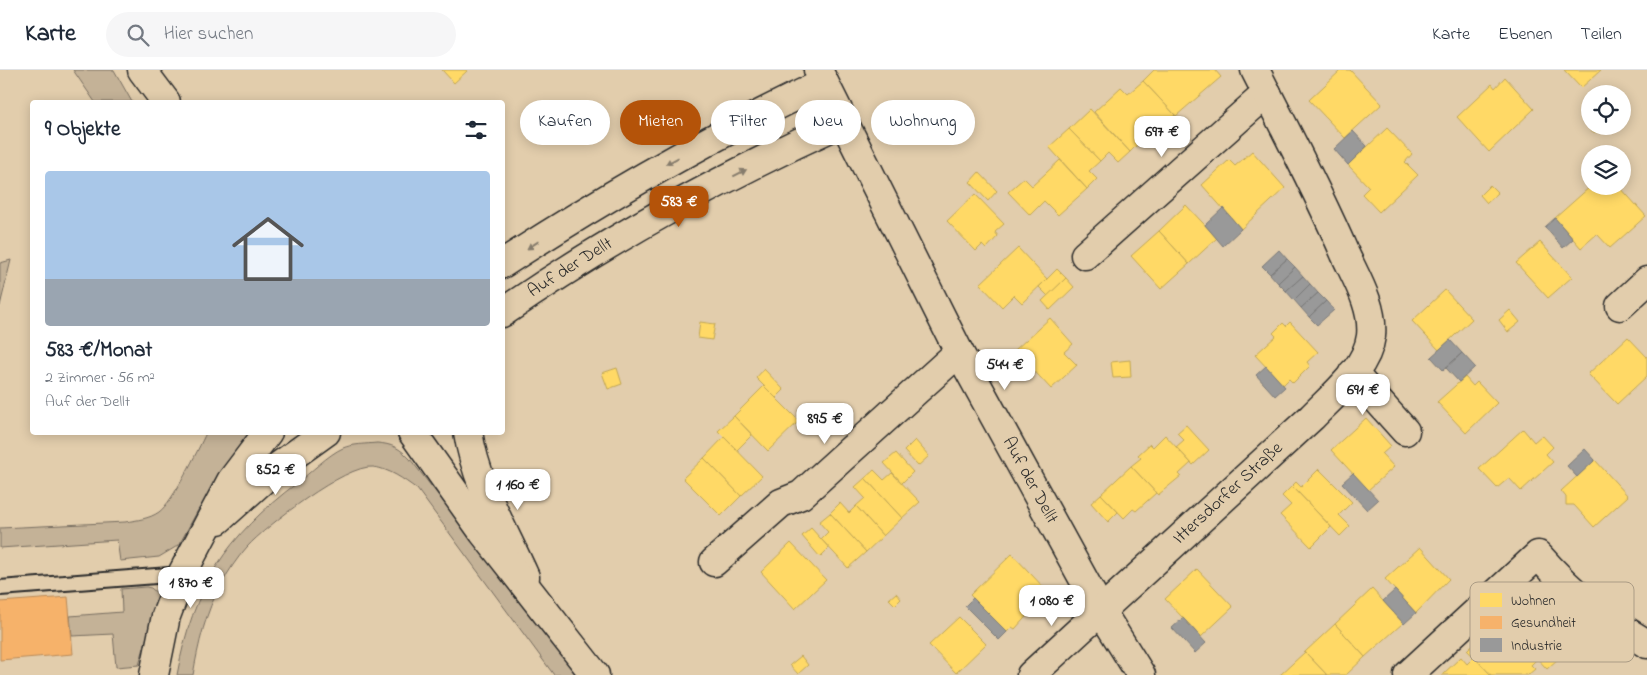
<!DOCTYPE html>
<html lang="de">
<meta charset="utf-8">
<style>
:root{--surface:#fff;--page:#f6f6f7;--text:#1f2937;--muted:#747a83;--line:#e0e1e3;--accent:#b45309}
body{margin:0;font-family:"Indie Flower",sans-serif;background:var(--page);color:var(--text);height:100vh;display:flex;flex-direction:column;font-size:19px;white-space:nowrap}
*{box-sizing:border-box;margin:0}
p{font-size:16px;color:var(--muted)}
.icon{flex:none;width:28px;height:28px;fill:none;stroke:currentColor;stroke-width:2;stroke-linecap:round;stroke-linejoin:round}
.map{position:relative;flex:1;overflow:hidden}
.panel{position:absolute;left:30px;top:30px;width:475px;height:335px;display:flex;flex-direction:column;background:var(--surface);border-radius:5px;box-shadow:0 2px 12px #0003}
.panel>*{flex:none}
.hud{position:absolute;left:520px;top:30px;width:475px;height:45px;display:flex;gap:10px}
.controls{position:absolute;left:1581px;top:15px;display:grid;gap:10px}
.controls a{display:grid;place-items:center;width:50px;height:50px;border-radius:50%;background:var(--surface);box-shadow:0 2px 12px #0003;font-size:25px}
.price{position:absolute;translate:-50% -42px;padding:0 11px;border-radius:10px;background:#fff;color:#222;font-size:16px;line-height:32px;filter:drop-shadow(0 1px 2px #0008)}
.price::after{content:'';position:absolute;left:50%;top:30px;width:15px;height:11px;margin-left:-8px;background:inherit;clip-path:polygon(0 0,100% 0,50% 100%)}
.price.selected{background:var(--accent);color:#fff}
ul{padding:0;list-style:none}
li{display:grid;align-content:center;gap:10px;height:265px;padding:0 15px}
li span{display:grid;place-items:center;height:155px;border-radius:5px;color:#555}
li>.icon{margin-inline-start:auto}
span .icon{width:90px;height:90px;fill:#fffc;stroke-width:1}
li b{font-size:21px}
h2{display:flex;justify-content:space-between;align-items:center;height:60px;padding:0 15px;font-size:21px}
.tag{padding:0 18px;border-radius:22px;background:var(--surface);box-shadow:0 2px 12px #0003;font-size:18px;line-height:45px}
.tag.selected{background:var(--accent);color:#fff}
header{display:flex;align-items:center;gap:30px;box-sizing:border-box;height:70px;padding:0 25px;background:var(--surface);border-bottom:1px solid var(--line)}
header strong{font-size:24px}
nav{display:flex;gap:28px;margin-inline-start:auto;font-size:18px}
.search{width:350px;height:45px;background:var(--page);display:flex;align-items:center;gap:12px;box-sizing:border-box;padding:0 18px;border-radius:28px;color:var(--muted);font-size:19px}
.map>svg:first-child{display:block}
.green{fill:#c4b297;stroke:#786e61}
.homes{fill:#ffd966;stroke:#bfa554}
.health{fill:#f6b26b;stroke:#b98a58}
.industry{fill:#999;stroke:#787878}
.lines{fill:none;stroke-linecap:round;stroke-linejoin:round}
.service-casing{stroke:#2b2b2b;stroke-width:18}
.minor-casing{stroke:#2b2b2b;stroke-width:31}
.primary-casing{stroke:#2b2b2b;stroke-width:31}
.service{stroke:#e2cdac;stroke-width:14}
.minor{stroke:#e2cdac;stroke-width:28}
.primary{stroke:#e2cdac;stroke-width:28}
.oneway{fill:#867c6c}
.labels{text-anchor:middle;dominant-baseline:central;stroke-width:5;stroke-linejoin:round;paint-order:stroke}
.street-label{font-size:18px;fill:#2b2b2b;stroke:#e2cdac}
.key{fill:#e2cdac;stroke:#ab9c85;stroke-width:1}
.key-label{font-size:14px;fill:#2b2b2b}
</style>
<header>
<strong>Karte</strong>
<div class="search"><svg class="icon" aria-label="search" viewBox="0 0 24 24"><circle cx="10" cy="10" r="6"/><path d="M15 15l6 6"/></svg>Hier suchen</div>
<nav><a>Karte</a><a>Ebenen</a><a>Teilen</a></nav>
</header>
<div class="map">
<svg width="1647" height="605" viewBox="0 0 1647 605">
<rect width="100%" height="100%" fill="#e2cdac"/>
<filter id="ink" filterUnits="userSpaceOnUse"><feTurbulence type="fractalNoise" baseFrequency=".02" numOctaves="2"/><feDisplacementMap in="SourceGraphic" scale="10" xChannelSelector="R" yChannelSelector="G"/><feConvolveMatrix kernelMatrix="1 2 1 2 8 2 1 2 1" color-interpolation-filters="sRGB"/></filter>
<g filter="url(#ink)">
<g class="green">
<polygon points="73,0 114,0 132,32 95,32"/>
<polygon points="11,190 0,236 0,193"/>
<path d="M206,363H252L198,440L179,475L159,487L120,491L117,470L0,478V458L125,452C137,450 149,449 159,442C173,432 198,380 206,363Z"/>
<path d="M377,373C392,374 400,378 410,389L579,605H554L417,419C403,409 390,399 373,397C346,394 266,456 247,477C237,488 228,502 221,515C206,540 198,576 193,605H177C193,517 226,467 297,413C310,403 329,384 343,378C352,374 367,374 377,373Z"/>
<polygon points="146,517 151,518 159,525 139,595 116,597 113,564 72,566 70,546 122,542 121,519"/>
</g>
<g class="homes">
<polygon points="442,0 467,0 467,1 454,13"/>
<polygon points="1154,0 1215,0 1221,7 1176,46 1143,11"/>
<polygon points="1341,0 1350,0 1382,34 1345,68 1309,30"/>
<polygon points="1564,0 1601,0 1581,18"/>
<polygon points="1505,7 1534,39 1489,82 1457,47 1492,14 1495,18"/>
<polygon points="1143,11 1175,45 1144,74 1141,71 1130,82 1094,42 1121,17 1128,24"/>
<polygon points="1090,39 1130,82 1118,93 1108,83 1100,91 1069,59"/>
<rect x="1592" y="56" width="11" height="6"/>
<polygon points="1387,58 1412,84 1405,92 1418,105 1379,142 1362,124 1369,117 1348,95"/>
<polygon points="1069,59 1100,91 1089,101 1097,109 1087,119 1049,77"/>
<polygon points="1252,81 1285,118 1241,159 1202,115 1229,90 1235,96"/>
<polygon points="1060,90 1087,119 1058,145 1044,131 1030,145 1008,122 1024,108 1032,116"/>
<polygon points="979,102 997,121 988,131 970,112"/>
<polygon points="1490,115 1498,123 1487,133 1480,125"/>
<polygon points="1591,116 1619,116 1646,146 1610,178 1597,164 1581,178 1555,148"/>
<polygon points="975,124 1004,154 995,162 998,166 986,179 982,175 976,181 947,151"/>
<polygon points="1186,135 1217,168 1189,194 1159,161"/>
<polygon points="1159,161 1189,194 1161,219 1131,186"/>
<polygon points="1540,172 1572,207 1548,228 1516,193"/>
<polygon points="1018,178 1047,209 1022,233 1014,225 1002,237 980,214"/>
<polygon points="1057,199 1066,208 1048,226 1039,217"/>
<polygon points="1066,208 1074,217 1050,240 1042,231"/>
<polygon points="1445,220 1472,249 1439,280 1412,251"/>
<polygon points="1510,240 1520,252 1508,262 1499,250"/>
<polygon points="1050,248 1073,274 1064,282 1077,295 1051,319 1015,280"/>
<polygon points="700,252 715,254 712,270 698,268"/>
<polygon points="1290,252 1318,282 1307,292 1310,296 1293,313 1289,309 1283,315 1255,285 1276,266 1273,263 1283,253 1286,256"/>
<polygon points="1628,267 1647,287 1647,306 1617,334 1588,304"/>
<polygon points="1130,290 1131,307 1113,308 1111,292"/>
<polygon points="617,298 622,314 608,319 602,303"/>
<polygon points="764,299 784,320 776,328 756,308"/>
<polygon points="1465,307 1473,316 1477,312 1497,333 1466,363 1437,332"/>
<polygon points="764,316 799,351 768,381 734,346"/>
<polygon points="734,346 752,365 737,380 718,361"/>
<polygon points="1366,348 1391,376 1382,384 1394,397 1368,420 1331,380"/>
<polygon points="1186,355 1209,380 1193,395 1176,377 1184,370 1177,363"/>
<polygon points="1523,359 1534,372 1542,365 1553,377 1546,384 1553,392 1521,421 1509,408 1497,418 1479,399"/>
<polygon points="1165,365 1191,393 1179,404 1181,406 1158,425 1131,396 1141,388 1138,385 1150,374 1153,377"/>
<polygon points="724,367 762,406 741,426 704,388"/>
<polygon points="915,370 929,386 918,396 904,381"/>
<polygon points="896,383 913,402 902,413 884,393"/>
<polygon points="704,388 741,426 721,446 683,408"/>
<polygon points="1595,390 1628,426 1594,457 1574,435 1566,435 1566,427 1561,421"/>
<polygon points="1131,396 1156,423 1136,441 1133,439 1124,448 1101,424"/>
<polygon points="1319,399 1352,432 1339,445 1350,456 1340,466 1292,416 1296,412 1301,417"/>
<polygon points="874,400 884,410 892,403 920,432 902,448 865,408"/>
<polygon points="865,408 902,448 883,466 856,436 865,428 855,417"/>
<polygon points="1292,416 1331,457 1311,477 1280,445 1291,435 1282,426"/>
<polygon points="1101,424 1118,442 1108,452 1091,433"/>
<polygon points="840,433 849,443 856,436 883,466 866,482 830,443"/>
<polygon points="830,443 866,482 848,498 821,469 828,462 819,452"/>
<polygon points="811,458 829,478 820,487 802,466"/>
<polygon points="791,473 826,510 795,539 761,502"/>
<polygon points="1420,477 1449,509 1416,543 1385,509"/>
<polygon points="1012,484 1048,522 1015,559 1012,557 1007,562 970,525"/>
<polygon points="1197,499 1233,537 1201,567 1165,529"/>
<polygon points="1372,519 1403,553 1365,587 1335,554"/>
<polygon points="896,523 901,529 895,535 889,529"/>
<polygon points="1533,533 1573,575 1547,599 1508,557"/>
<polygon points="959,547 986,574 956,603 929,575"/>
<polygon points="1335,554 1365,587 1346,605 1327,605 1305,582"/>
<polygon points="1492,556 1500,565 1508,557 1537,589 1531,595 1535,599 1528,605 1491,605 1467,580"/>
<polygon points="1305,582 1327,605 1280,605"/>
<polygon points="801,586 808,595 798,604 790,595"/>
<polygon points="1461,587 1467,594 1474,587 1491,605 1442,605"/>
</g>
<polygon class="health" points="68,527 73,584 0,590 0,532"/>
<g class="industry">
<polygon points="1353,61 1367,76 1348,95 1334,79"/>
<polygon points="1223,138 1241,159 1223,176 1205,155"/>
<polygon points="1555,148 1573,169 1563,178 1545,157"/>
<polygon points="1279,180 1287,189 1270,204 1262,196"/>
<polygon points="1287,189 1295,197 1278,213 1270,204"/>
<polygon points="1295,197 1303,206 1286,221 1278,213"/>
<polygon points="1303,206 1310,214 1294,230 1286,221"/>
<polygon points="1310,214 1318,223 1301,238 1294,230"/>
<polygon points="1318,223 1326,231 1309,247 1301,238"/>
<polygon points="1326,231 1334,240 1317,255 1309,247"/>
<polygon points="1450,270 1462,283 1443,300 1431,287"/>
<polygon points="1462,283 1475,297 1459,312 1446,298"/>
<polygon points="1266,296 1285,317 1275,326 1256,305"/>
<polygon points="1585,379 1595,390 1577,407 1567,396"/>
<polygon points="1353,403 1378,430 1367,440 1342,413"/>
<polygon points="1395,520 1416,543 1404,554 1383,531"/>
<polygon points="973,528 1007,562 999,570 965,536"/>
<polygon points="1183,548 1206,573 1195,583 1172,558"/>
</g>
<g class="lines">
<g class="service-casing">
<polyline id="service" points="0,518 182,504"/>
</g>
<g class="minor-casing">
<g id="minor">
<path id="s1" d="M818,0L959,282L1101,541L1141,605"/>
<polyline points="1085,185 1267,23"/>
<path d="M502,194C605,127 712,65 824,13"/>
<polyline points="1620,236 1647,211"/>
<path id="s2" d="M502,243C609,169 724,106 843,52"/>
<polyline points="1353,303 1405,361"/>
<path d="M468,362C476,414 504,460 525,507"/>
<polyline points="218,450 276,398 326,362"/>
<polyline points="714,492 781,433 801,425 959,282"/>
<polyline points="154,605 166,546 182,504 231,411 268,362"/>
<path id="s3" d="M1031,605L1312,347C1333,325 1367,299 1371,266C1374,237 1356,208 1345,184C1318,121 1286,61 1255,0"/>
<path d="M1408,605L1538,485C1573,525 1602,547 1647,574"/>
</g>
</g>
<g class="primary-casing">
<g id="primary">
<polyline points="142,0 166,32"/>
<polyline points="412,362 483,462 595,605"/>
</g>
</g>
<use href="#service" class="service"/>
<use href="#minor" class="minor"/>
<use href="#primary" class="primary"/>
</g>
<defs><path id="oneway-solid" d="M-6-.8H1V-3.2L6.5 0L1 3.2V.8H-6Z" transform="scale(1.25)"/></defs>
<g class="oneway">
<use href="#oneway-solid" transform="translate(672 91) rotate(152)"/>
<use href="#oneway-solid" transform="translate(740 103) rotate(-27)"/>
<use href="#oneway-solid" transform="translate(533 175) rotate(147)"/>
</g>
</g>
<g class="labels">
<g class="street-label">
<text stroke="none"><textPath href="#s2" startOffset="82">Auf der Dellt</textPath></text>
<text stroke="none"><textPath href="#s1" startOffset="462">Auf der Dellt</textPath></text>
<text stroke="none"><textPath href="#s3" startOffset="268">Ittersdorfer Straße</textPath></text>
</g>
</g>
<rect x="1470" y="512" width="164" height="80" rx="8" class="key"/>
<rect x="1480" y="523" width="22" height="14" fill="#ffd966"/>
<rect x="1480" y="546" width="22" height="13" fill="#f6b26b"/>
<rect x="1480" y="568" width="22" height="14" fill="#999"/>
<g class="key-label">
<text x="1511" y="535">Wohnen</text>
<text x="1511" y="557">Gesundheit</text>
<text x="1511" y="580">Industrie</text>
</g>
</svg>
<div class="controls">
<a><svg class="icon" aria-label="locate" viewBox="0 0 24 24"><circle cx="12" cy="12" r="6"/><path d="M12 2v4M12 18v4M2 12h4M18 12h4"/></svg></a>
<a><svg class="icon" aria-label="layers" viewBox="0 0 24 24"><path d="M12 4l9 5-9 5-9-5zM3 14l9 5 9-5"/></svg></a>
</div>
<b class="price" style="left:1162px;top:88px">697 €</b>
<b class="price selected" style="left:679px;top:158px">583 €</b>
<b class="price" style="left:1005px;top:321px">544 €</b>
<b class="price" style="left:1363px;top:346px">691 €</b>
<b class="price" style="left:825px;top:375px">895 €</b>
<b class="price" style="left:276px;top:426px">852 €</b>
<b class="price" style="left:518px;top:441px">1 160 €</b>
<b class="price" style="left:191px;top:539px">1 870 €</b>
<b class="price" style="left:1052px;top:557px">1 080 €</b>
<div class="hud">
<a class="tag">Kaufen</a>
<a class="tag selected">Mieten</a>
<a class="tag">Filter</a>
<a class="tag">Neu</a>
<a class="tag">Wohnung</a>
</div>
<section class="panel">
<h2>9 Objekte<svg class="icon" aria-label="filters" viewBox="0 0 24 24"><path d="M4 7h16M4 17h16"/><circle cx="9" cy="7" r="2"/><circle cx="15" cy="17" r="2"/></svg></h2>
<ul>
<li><span style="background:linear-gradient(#a9c7e8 70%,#9aa5b1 0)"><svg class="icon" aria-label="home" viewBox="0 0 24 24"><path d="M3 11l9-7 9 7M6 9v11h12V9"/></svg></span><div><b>583 €/Monat</b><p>2 Zimmer · 56 m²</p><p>Auf der Dellt</p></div></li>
</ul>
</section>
</div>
